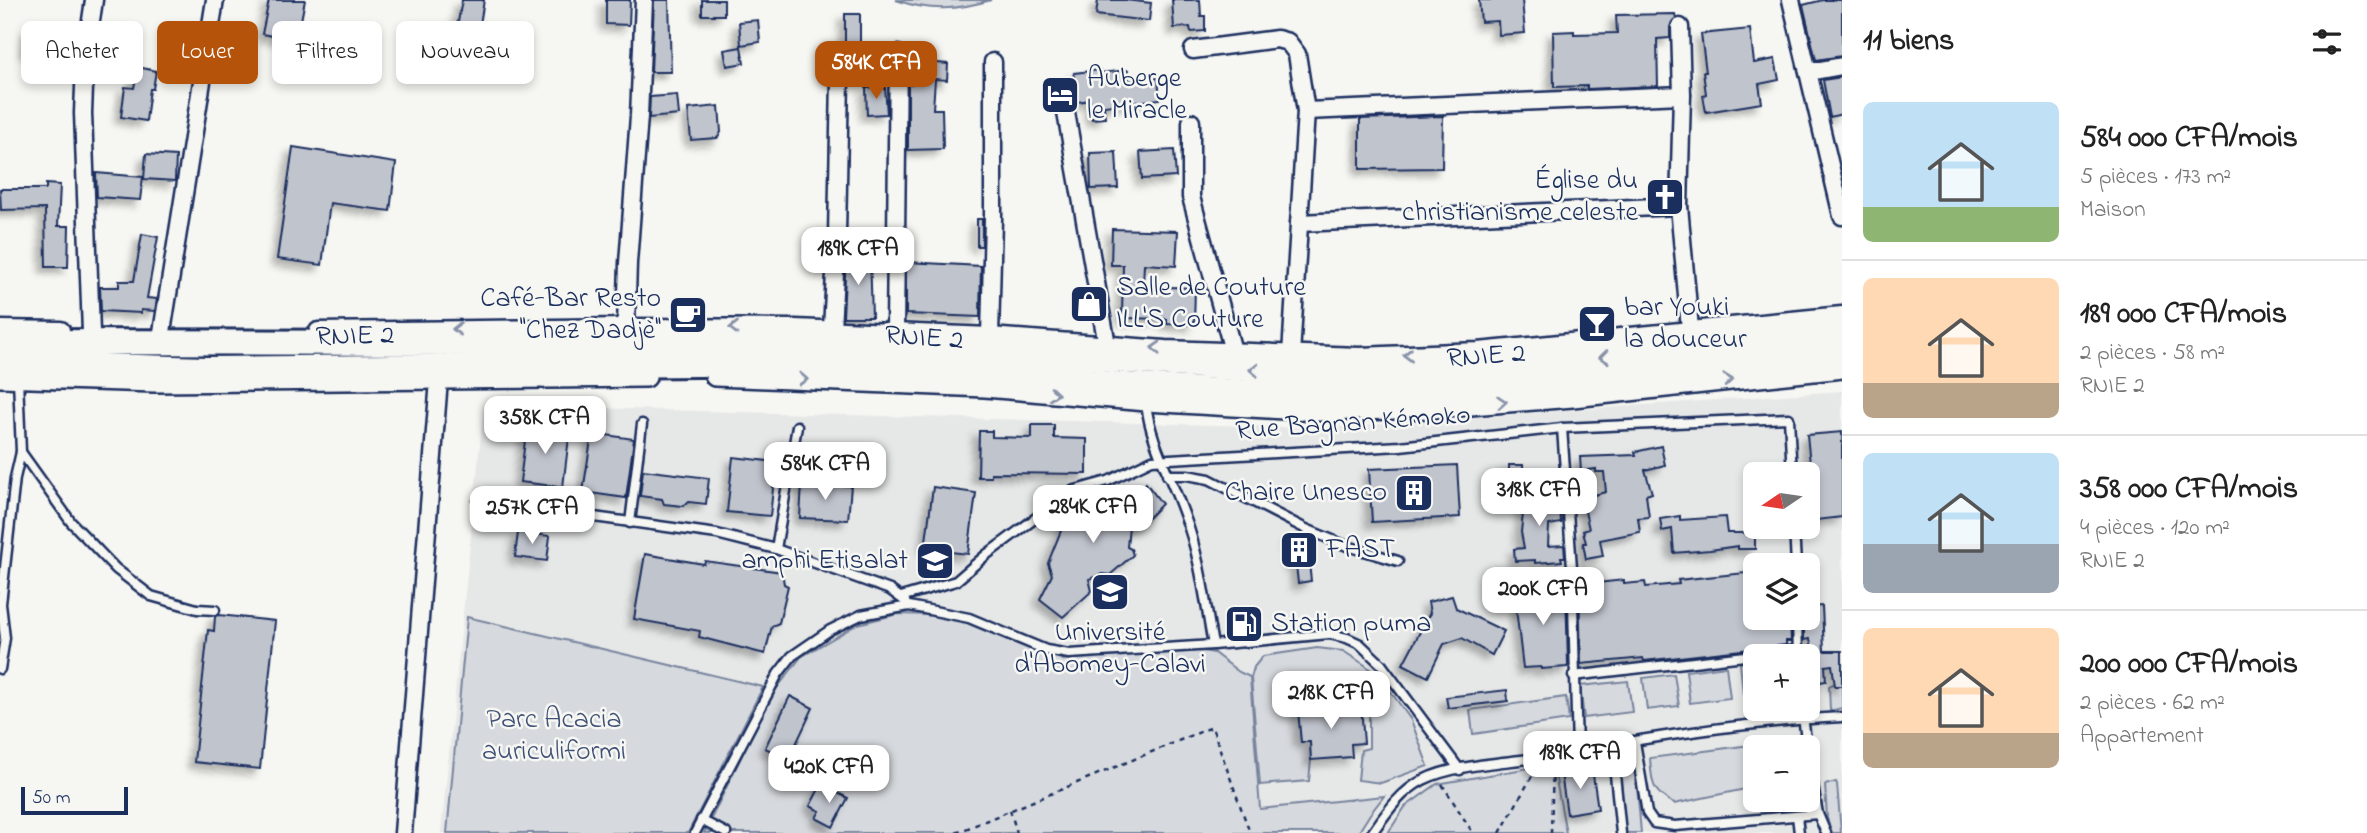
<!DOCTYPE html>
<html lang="fr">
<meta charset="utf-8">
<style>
:root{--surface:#fff;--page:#f2f2f2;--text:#222;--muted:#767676;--line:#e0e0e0;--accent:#b45309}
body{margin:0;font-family:"Indie Flower",sans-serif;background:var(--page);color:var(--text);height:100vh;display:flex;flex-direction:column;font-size:26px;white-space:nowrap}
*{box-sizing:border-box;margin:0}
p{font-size:23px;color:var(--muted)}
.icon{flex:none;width:38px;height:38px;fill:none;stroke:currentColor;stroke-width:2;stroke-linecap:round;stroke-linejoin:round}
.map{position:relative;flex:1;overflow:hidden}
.details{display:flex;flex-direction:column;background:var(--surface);width:525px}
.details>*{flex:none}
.hud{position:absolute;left:21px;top:21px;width:665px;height:63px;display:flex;gap:14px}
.needle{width:46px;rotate:257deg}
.buttons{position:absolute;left:1743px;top:462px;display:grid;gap:14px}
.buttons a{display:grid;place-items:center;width:77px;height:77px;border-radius:10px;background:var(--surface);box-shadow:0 4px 10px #0003;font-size:35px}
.scale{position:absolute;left:21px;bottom:18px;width:107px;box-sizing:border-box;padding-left:7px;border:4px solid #1b2f5e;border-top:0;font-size:19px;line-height:24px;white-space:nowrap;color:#1b2f5e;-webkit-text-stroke:5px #f6f6f2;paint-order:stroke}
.price{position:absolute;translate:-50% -60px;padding:0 16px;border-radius:14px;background:#fff;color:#222;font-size:23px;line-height:46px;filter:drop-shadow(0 2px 4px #0008)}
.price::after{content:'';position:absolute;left:50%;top:42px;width:21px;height:16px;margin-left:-10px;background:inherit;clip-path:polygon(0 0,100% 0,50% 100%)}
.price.current{background:var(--accent);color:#fff}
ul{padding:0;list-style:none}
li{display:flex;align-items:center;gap:21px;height:175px;padding:0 21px}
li+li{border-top:2px solid var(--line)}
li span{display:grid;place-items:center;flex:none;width:196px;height:140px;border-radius:10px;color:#555}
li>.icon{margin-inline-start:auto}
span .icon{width:84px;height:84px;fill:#fffc;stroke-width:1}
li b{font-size:30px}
h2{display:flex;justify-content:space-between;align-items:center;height:84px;padding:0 21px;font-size:30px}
.chip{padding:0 24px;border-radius:10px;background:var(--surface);box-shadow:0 4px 10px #0003;font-size:24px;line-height:63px}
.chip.current{background:var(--accent);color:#fff}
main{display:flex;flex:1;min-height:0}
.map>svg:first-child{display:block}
.built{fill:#e6e7e7;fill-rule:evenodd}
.green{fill:#d6d9dd;stroke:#78849e;stroke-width:2}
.building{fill:#c0c4cd;stroke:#1b2f5e;stroke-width:2;filter:url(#shadow)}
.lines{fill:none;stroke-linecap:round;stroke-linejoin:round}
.service-casing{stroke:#1b2f5e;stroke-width:13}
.minor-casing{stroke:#1b2f5e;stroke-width:21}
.tertiary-casing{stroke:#1b2f5e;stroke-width:24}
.trunk-casing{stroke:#1b2f5e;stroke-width:30}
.path{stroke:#1b2f5e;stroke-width:2.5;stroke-dasharray:5 5;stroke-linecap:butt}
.service{stroke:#f6f6f2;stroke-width:8}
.minor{stroke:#f6f6f2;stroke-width:16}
.tertiary{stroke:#f6f6f2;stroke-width:19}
.trunk{stroke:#f6f6f2;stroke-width:24}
.oneway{stroke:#8892a8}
.labels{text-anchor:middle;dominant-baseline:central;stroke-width:5;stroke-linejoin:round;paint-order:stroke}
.poi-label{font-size:28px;fill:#1b2f5e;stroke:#f6f6f2;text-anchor:start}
.street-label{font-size:28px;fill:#1b2f5e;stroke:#f6f6f2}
.park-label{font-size:28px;fill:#405177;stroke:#f6f6f2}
</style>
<main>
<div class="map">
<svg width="1842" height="833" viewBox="0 0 1842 833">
<defs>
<filter id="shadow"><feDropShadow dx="-6" dy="6" stdDeviation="3.5" flood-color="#0004"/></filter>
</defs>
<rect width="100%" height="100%" fill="#f6f6f2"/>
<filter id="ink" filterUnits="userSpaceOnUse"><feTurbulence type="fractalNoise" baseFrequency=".0143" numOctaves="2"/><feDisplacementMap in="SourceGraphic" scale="14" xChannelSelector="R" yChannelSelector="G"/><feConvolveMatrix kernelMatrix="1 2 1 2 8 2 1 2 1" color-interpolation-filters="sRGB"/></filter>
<g filter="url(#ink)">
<path class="built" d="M1842,391V833H441L484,405L1322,428ZM1755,474H1808V527H1755ZM1755,565H1808V618H1755ZM1755,656H1808V709H1755ZM1755,747H1808V800H1755Z"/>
<g class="green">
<path d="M896,0H991C958,10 930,12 896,0Z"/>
<polygon points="898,614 932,615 966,620 1063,660 1192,649 1214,653 1239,672 1250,677 1260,809 1384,796 1370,814 1358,833 704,833 771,696 801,657 858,624"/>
<polygon points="467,617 763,687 688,833 447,833"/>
<polygon points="1317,648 1343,651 1365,665 1383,681 1411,720 1428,766 1381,783 1358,780 1361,750 1369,748 1369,715 1365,705 1299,710 1301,742 1310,742 1311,760 1309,781 1260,785 1251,678 1254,667 1263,656"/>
<polygon points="1755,661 1755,693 1743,694 1740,663"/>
<polygon points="1726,666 1730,698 1690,703 1686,671"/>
<polygon points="1674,674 1679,706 1647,710 1643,678"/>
<polygon points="1628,681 1632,712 1584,718 1580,686"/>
<polygon points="1835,683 1842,683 1842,708 1830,711 1829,686"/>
<polygon points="1566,697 1569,720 1473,734 1470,710"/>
<path d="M1789,740L1791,747H1755V787L1674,804C1651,791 1652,783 1650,758Z"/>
<polygon points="1634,751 1641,833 1624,833 1617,753"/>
<polygon points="1553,764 1566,833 1388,833 1405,807 1437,784"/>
<polygon points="1836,782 1837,784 1841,833 1832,833 1827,818 1825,785"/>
</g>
<g class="building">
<polygon points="269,0 305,0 297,41 262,34"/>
<polygon points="462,0 484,0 478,37 456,33"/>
<polygon points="606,0 630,0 629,25 606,24"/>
<polygon points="654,0 669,0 671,72 651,72"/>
<rect x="702" y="0" width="22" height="15"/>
<polygon points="1098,0 1125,0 1151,3 1149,21 1096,15"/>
<polygon points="1172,0 1200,0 1201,16 1205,16 1205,31 1191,32 1190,27 1174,28"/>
<polygon points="1479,0 1522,0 1525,33 1499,35 1498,21 1481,22"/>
<polygon points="1823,0 1842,0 1842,56 1816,60 1803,5"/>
<rect x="845" y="14" width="15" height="33"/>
<polygon points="1675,14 1676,18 1670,27 1670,38 1657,39 1658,86 1587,89 1587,86 1554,87 1553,32 1574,31 1574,34 1617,33 1616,15"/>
<polygon points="758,20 760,42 741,45 739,22"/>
<polygon points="1750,29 1754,63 1775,59 1779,80 1759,84 1762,103 1706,112 1703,95 1706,94 1703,72 1706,72 1701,34"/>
<polygon points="28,30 50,33 48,53 26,51"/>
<polygon points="741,47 744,63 727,66 724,50"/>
<polygon points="913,61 948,64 947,80 935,79 933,109 942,109 943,149 908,150 908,84 912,84"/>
<polygon points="138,67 156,71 153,89 150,89 146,121 121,117 125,87 134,88"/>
<polygon points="1100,70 1100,73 1128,70 1129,81 1158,78 1160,99 1104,106 1105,118 1092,119 1090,100 1077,102 1074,73"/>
<polygon points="1842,77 1842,114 1830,117 1823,80"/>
<polygon points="885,87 887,114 867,115 866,88"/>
<polygon points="677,95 679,115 649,118 650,97"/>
<polygon points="719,106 721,132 719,136 717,138 691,140 688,109"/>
<polygon points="1443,116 1442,168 1360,169 1360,119"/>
<polygon points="293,147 396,163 390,211 330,203 322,265 277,259"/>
<polygon points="1174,150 1176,177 1142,179 1140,152"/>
<polygon points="1116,152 1118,188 1091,189 1090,153"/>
<polygon points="146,154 176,156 175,181 144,179"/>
<polygon points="96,173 143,177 140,200 97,197"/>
<polygon points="46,184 60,185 58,226 69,226 68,267 46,267 45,209 1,210 0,189 46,189"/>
<rect x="977" y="219" width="5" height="27"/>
<polygon points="1112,229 1178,231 1176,266 1144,264 1143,286 1195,288 1194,325 1167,324 1167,319 1122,318 1123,265 1111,265"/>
<polygon points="142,234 158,237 147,298 157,299 155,311 141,310 141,313 101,311 100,287 119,287 119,281 134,281"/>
<polygon points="870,255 872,317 843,317 846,256"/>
<polygon points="906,262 981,266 980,317 906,314"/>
<polygon points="527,424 570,429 563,487 520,482"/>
<polygon points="1032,425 1054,425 1054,438 1087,439 1087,474 991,473 991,477 978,477 979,431 992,431 992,437 1032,438"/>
<polygon points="1842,432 1842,517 1816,520 1807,435"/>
<polygon points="592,433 634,439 626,498 583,492"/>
<polygon points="1661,446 1665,465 1645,470 1652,493 1646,495 1649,517 1638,518 1640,532 1600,540 1603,556 1586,559 1583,543 1586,543 1583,531 1589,529 1582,498 1606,492 1604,472 1596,472 1596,469 1581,471 1580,457 1636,455 1635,452"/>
<polygon points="733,457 776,462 770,516 727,512"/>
<polygon points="1457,465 1460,517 1372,522 1369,469"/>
<polygon points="1509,465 1523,465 1524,486 1509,486"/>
<polygon points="643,470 709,478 706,504 689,502 683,506 664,504 662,499 640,496"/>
<polygon points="802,483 851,486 848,520 800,518"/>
<polygon points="1146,483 1162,504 1139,527 1129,526 1127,547 1131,549 1133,555 1110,575 1102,574 1089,579 1092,591 1063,617 1040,599 1052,575 1048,563 1064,523 1057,510 1075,497 1078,501 1083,497 1092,504 1123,498 1127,502 1142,490"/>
<polygon points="933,487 976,493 968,554 925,549"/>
<polygon points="1539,491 1540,495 1559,492 1561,523 1549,525 1548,546 1564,545 1565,557 1561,557 1562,561 1535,563 1535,560 1515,561 1514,549 1524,548 1521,532 1523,514 1520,494"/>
<polygon points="1680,516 1680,520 1725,517 1727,533 1755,533 1755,549 1738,549 1738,546 1710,550 1674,553 1672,529 1662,531 1660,519"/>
<polygon points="518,532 550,536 547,561 515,557"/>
<polygon points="1304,535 1306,536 1311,581 1298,583 1296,565 1292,566 1288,538"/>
<polygon points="645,554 704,564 705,561 782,572 784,584 788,586 779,623 772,626 765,654 699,637 700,631 634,619"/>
<polygon points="1755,572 1755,621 1790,618 1791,641 1786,641 1786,645 1644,661 1643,658 1581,664 1579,585 1624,580 1624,584 1645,582 1646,587 1679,584 1678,580"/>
<polygon points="1559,585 1566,586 1568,665 1567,667 1541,669 1541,667 1523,668 1516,608 1519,608 1517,589"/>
<polygon points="1452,596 1456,608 1504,631 1492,655 1462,638 1444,644 1428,677 1403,664 1430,613 1428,602"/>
<polygon points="1822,606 1824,651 1842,651 1842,686 1835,686 1832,665 1825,666 1826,681 1820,682 1810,639 1804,640 1804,618 1808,618 1808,607"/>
<polygon points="219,615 275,621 260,769 194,762 208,630 214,631 215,616"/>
<polygon points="1507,690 1508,701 1448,708 1446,697"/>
<polygon points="790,696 813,708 789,759 765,748"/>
<polygon points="1361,706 1364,743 1351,744 1352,757 1311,760 1310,742 1301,742 1298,710"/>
<polygon points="1592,768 1598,809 1567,814 1561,773"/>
<polygon points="821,785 848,798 833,827 816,818 820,811 810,806"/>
</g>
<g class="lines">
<g class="service-casing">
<g id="service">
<path d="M1146,403C1150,442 1171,477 1184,514C1200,555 1205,602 1213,645"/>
<polyline points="1562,428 1572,568 1577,750"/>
<polyline points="21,452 71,522 116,569 151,596 197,609 215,610"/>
<polyline points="1167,475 1187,475 1209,479 1306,529 1347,546 1398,561"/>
<polyline points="478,501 717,534 776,549 890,590 905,601"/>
<polyline points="630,523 642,424"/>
<polyline points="1794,527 1796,565"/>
<polyline points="776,549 797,426"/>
<polyline points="901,597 956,581 986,555 1072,491 1108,481 1152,460 1400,446 1562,428 1789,418 1792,474"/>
<polyline points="1797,618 1798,656"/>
<polyline points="0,669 5,638 1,604 15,478 21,452 18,379"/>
<polyline points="1573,676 1797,650"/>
<polyline points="1802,709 1807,747"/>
<polyline points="1635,742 1647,813 1654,823 1675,826 1818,814"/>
<polyline points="1612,745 1621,833"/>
<polyline points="1808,756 1818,814 1826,833"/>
<polyline points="1797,816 1799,833"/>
<polyline points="701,820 726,833"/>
<polyline points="695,833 778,674 792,656 830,630 861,615 909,606 969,618 1046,650 1069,654 1213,645 1329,634 1347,638 1360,644 1381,664 1460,770"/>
<path d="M1372,833C1387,812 1400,792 1423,780C1454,764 1507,763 1542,757C1640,739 1743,722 1842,717"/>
</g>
</g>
<g class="minor-casing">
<g id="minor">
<polyline points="1791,0 1842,216"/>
<polyline points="1680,27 1682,95 1679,206 1690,329"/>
<polyline points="1193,50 1277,39 1288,42 1297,54 1306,111 1291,355"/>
<polyline points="1809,72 1842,66"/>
<polyline points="1062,90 1107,345"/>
<polyline points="1306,111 1682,95"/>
<polyline points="1191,122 1191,197 1233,351"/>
<polyline points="1299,223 1679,206"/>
<polyline points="626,327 628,263 639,116 644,0"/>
<polyline points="0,329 61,330"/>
<polyline points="832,329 837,236 840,78"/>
<polyline points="318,331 626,327 795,328 990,336 1165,349 1360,356 1478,351 1842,315"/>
<polyline points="895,331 898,54"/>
<polyline points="91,332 83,113 85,61 94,0"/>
<polyline points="162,332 215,0"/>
<polyline points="990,336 993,219 993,62"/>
<polyline points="403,833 439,380"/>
</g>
</g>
<g class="tertiary-casing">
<g id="tertiary">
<polyline points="715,376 985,387 1146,401 1318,411 1433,408 1573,397 1842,368"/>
<polyline points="0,377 154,382 646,377"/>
</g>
</g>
<g class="trunk-casing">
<g id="trunk">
<polyline points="0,342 481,343 734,341 867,344 1292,372 1425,370 1567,361 1842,332"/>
<path d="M0,363L207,369L800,363C962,368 1123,389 1285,394C1313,394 1341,393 1369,392C1528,388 1685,367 1842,350"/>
</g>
</g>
<g class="path">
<polyline points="1442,784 1473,833"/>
<polyline points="1010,810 1017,833"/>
<polyline points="956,833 1212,727 1250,833"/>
<polyline points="1500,833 1536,769"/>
<polyline points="1551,833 1553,765"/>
</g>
<use href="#service" class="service"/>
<use href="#minor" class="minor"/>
<use href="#tertiary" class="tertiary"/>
<use href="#trunk" class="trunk"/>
</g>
<defs><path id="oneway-chevron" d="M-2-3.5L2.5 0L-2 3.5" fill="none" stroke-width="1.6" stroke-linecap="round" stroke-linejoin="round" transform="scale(1.75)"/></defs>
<g class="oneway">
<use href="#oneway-chevron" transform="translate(734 328) rotate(-180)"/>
<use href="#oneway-chevron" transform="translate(457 329) rotate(179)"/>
<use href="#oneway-chevron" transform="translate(1156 348) rotate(-177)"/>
<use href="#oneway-chevron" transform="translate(1408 355) rotate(179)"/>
<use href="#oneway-chevron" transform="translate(1604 357) rotate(174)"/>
<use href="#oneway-chevron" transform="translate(1254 370) rotate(-177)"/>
<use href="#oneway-chevron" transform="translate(803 379) rotate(3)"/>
<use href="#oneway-chevron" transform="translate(1728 380) rotate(-6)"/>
<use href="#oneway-chevron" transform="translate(1054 394) rotate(5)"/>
<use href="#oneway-chevron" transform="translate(1502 402) rotate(-4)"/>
</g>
</g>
<defs>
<g id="hotel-square" transform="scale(2.0125)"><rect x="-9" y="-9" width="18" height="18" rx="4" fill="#1b2f5e" stroke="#f6f6f2"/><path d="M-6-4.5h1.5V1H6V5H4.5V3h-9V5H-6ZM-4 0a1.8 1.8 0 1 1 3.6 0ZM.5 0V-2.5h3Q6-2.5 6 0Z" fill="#fff"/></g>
<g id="church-square" transform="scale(2.0125)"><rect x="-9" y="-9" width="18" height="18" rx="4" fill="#1b2f5e" stroke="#f6f6f2"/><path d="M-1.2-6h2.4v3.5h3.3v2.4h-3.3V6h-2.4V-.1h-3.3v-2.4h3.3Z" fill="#fff"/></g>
<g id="shop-square" transform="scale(2.0125)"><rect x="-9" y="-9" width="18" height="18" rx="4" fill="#1b2f5e" stroke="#f6f6f2"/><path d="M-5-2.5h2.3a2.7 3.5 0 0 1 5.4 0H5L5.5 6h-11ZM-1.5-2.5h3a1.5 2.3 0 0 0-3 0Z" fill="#fff"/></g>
<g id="cafe-square" transform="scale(2.0125)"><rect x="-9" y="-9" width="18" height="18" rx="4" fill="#1b2f5e" stroke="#f6f6f2"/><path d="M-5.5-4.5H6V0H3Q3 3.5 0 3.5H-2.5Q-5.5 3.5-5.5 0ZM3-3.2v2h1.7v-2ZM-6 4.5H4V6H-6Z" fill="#fff"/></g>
<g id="bar-square" transform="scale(2.0125)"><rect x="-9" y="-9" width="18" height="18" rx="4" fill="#1b2f5e" stroke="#f6f6f2"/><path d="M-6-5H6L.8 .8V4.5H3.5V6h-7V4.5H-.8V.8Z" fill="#fff"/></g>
<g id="building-square" transform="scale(2.0125)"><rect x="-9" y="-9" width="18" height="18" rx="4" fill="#1b2f5e" stroke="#f6f6f2"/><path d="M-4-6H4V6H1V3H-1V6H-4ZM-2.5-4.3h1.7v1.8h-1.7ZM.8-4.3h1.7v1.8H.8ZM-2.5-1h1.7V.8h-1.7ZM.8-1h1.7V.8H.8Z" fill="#fff"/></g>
<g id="university-square" transform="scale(2.0125)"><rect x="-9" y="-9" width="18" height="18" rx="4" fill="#1b2f5e" stroke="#f6f6f2"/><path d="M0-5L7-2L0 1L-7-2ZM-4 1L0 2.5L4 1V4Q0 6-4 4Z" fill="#fff"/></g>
<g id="fuel-square" transform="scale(2.0125)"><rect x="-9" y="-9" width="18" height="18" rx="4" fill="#1b2f5e" stroke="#f6f6f2"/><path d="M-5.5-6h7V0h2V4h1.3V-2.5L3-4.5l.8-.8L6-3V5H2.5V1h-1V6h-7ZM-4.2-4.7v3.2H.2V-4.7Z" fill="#fff"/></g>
</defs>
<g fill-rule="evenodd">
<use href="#hotel-square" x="1060" y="95"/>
<use href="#church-square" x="1665" y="197"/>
<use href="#shop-square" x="1089" y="304"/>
<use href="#cafe-square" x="688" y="315"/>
<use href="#bar-square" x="1597" y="324"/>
<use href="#building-square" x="1414" y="493"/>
<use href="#building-square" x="1299" y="550"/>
<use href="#university-square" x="935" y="561"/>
<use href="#university-square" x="1110" y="592"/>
<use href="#fuel-square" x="1244" y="624"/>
</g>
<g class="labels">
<g class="poi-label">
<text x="1087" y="79">Auberge<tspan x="1087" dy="32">le Miracle</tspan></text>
<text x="1638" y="181" text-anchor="end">Église du<tspan x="1638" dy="32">christianisme celeste</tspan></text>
<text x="1116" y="288">Salle de Couture<tspan x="1116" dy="32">ILL'S Couture</tspan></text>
<text x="661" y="299" text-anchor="end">Café-Bar Resto<tspan x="661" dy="32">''Chez Dadjè''</tspan></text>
<text x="1624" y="308">bar Youki<tspan x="1624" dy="32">la douceur</tspan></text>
<text x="1387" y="493" text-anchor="end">Chaire Unesco</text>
<text x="1326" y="550">FAST</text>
<text x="908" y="561" text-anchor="end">amphi Etisalat</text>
<text x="1271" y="624">Station puma</text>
<text x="1110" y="633" text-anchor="middle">Université<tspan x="1110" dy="32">d'Abomey-Calavi</tspan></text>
</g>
<g class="street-label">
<text transform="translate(355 337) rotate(-1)">RNIE 2</text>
<text transform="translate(924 339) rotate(4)">RNIE 2</text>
<text transform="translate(1486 357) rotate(-4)">RNIE 2</text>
<text transform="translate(1353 424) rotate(-4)">Rue Bagnan Kémoko</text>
</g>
<g class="park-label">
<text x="554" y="720">Parc Acacia<tspan x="554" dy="32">auriculiformi</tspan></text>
</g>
</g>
</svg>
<div class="buttons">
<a><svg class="needle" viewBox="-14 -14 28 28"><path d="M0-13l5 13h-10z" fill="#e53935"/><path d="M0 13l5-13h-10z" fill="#767676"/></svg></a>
<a><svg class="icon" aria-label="layers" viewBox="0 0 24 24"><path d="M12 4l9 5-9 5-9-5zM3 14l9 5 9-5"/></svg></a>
<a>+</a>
<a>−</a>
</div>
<div class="scale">50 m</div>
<b class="price current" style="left:876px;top:101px">584K CFA</b>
<b class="price" style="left:858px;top:287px">189K CFA</b>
<b class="price" style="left:545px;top:456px">358K CFA</b>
<b class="price" style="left:825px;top:502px">584K CFA</b>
<b class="price" style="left:1539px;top:528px">318K CFA</b>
<b class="price" style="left:1093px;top:545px">284K CFA</b>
<b class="price" style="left:532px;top:546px">257K CFA</b>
<b class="price" style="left:1543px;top:627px">200K CFA</b>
<b class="price" style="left:1331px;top:731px">218K CFA</b>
<b class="price" style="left:1580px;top:791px">189K CFA</b>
<b class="price" style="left:829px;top:805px">420K CFA</b>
<div class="hud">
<a class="chip">Acheter</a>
<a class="chip current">Louer</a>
<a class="chip">Filtres</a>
<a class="chip">Nouveau</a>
</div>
</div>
<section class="details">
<h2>11 biens<svg class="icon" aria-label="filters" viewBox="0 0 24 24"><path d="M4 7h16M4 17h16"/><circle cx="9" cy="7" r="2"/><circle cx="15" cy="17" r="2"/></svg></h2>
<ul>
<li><span style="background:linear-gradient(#bfe0f5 75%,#8fb573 0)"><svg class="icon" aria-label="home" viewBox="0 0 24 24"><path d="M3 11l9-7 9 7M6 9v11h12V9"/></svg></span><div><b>584 000 CFA/mois</b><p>5 pièces · 173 m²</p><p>Maison</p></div></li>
<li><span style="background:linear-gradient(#ffd9b3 75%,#b9a48a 0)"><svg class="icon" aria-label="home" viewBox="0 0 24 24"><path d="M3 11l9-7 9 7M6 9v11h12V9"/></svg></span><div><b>189 000 CFA/mois</b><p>2 pièces · 58 m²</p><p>RNIE 2</p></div></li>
<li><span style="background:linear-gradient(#bfe0f5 65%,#9aa5b1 0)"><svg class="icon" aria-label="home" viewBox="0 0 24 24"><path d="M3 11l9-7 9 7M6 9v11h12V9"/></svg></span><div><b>358 000 CFA/mois</b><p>4 pièces · 120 m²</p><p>RNIE 2</p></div></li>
<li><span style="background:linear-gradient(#ffd9b3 75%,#b9a48a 0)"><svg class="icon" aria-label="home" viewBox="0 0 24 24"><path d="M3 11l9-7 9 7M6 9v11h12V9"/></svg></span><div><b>200 000 CFA/mois</b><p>2 pièces · 62 m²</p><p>Appartement</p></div></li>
</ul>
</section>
</main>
